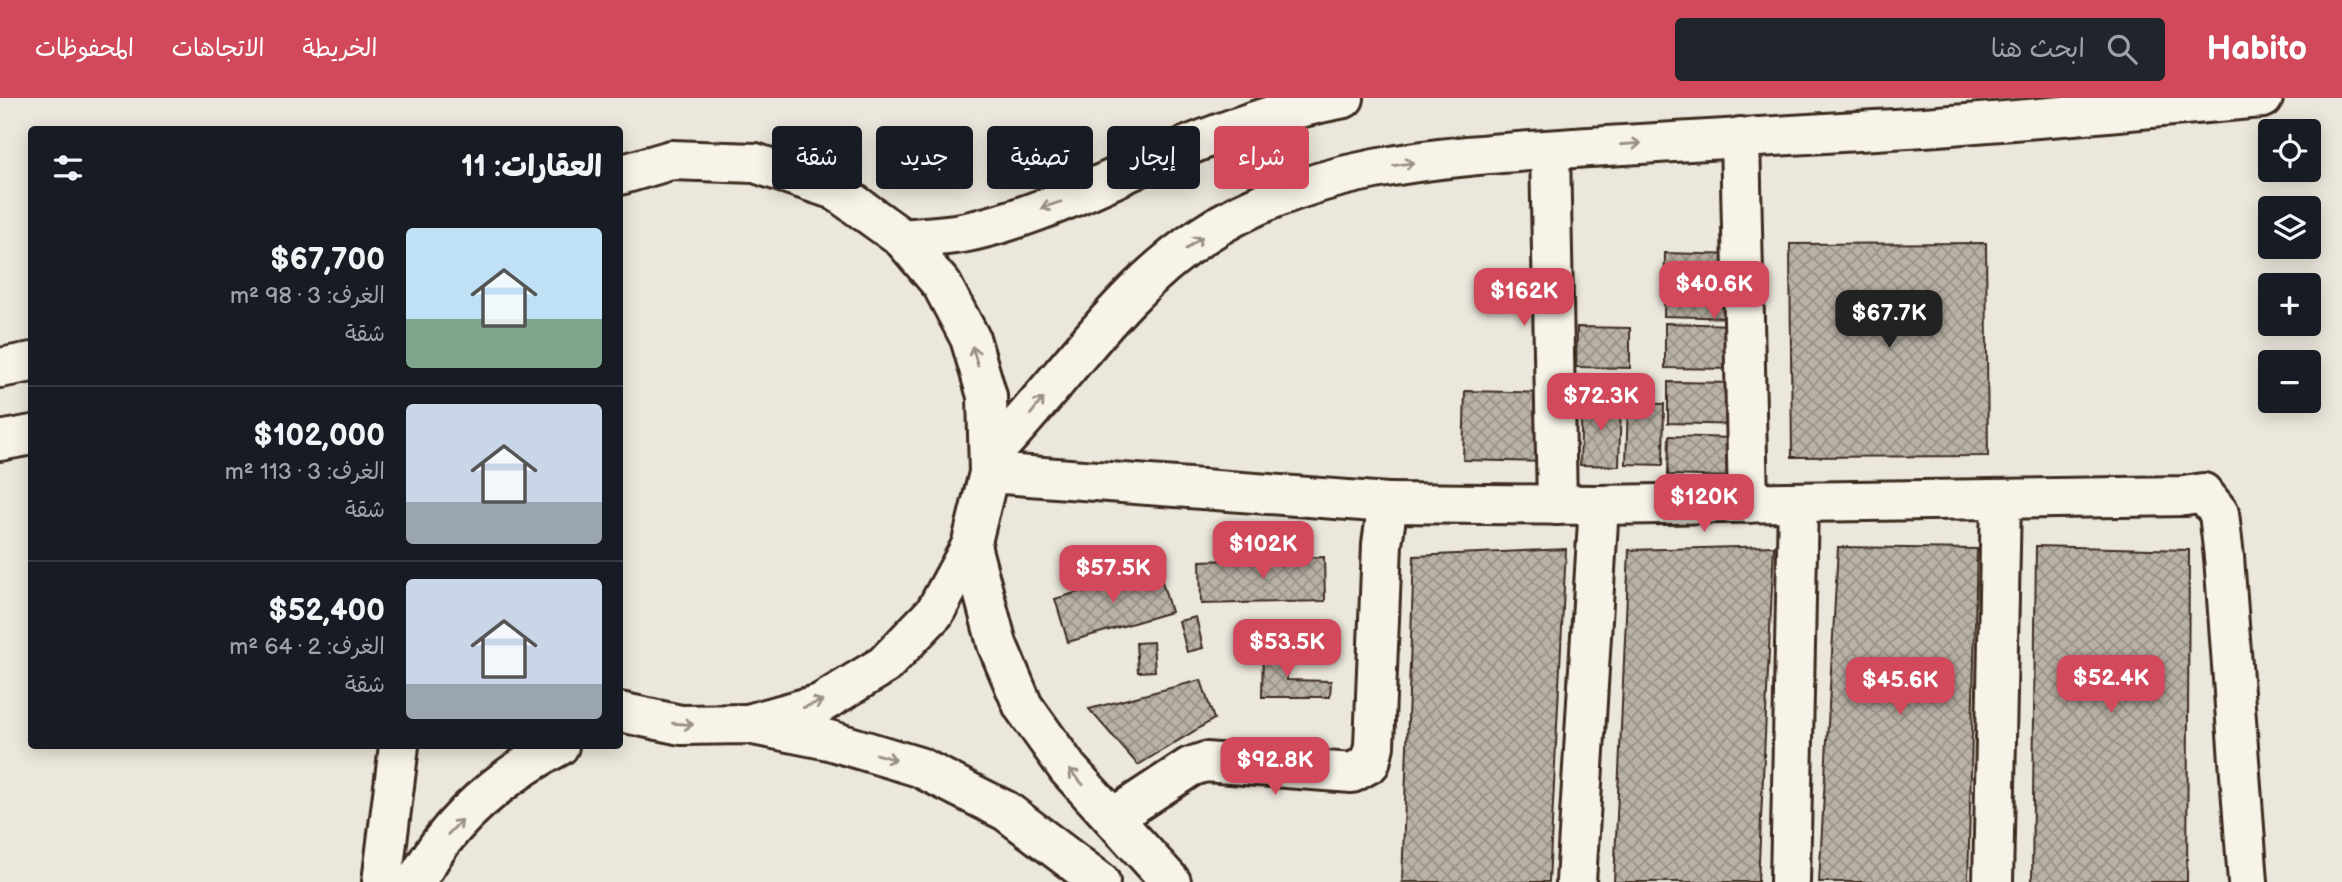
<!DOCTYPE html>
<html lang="ar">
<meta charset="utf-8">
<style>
:root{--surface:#171b24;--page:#20242c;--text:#f1f3f6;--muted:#9ea1a6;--line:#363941;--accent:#d1495b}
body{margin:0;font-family:"Balsamiq Sans","Playpen Sans Arabic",sans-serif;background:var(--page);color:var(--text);direction:rtl;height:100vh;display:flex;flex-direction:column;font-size:26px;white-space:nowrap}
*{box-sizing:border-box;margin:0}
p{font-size:23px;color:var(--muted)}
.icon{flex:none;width:38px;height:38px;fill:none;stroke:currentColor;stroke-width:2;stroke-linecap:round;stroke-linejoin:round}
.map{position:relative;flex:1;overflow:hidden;direction:ltr}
.drawer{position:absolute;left:28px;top:28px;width:595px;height:623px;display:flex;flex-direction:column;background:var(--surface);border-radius:7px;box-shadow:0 4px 18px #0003;direction:rtl}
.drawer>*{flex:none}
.hud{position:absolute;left:644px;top:28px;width:665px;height:63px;direction:rtl;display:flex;gap:14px}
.buttons{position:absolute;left:2258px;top:21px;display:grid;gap:14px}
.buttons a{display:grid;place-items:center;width:63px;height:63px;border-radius:7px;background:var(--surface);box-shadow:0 4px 18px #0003;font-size:35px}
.price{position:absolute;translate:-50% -60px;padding:0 16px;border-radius:14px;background:var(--accent);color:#fff;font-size:23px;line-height:46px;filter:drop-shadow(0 2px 4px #0008)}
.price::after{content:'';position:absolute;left:50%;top:42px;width:21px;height:16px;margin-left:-10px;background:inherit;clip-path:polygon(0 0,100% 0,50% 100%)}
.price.current{background:#222;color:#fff}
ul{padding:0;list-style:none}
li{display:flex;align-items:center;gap:21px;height:175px;padding:0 21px}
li+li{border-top:2px solid var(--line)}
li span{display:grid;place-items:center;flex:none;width:196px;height:140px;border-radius:7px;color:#555}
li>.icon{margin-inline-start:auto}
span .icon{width:84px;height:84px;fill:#fffc;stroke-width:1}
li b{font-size:30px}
h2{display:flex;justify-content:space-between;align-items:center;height:84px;padding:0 21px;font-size:30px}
.tag{padding:0 24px;border-radius:7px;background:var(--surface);box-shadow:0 4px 18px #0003;font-size:24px;line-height:63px}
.tag.current{background:var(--accent);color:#fff}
header{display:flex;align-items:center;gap:42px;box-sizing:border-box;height:98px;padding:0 35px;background:var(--accent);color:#fff}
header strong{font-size:33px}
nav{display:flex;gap:38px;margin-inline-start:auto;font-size:24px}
.search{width:490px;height:63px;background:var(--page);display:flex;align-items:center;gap:18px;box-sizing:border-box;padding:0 24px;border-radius:7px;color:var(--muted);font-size:26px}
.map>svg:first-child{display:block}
.building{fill:url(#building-cross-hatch);stroke:#3b2a1e;stroke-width:2}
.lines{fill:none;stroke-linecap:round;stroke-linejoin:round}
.minor-casing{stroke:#3b2a1e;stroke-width:44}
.tertiary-casing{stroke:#3b2a1e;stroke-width:44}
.primary-casing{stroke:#3b2a1e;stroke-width:44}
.minor{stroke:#f7f3e8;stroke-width:38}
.tertiary{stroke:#f7f3e8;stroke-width:38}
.primary{stroke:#f7f3e8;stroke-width:38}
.oneway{stroke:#998e83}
</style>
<header>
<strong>Habito</strong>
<div class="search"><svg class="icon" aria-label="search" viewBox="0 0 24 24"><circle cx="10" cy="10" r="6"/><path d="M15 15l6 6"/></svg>ابحث هنا</div>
<nav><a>الخريطة</a><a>الاتجاهات</a><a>المحفوظات</a></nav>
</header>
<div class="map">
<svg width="2342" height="784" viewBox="0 0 2342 784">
<defs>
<pattern id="building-cross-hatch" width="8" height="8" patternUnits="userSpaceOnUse" patternTransform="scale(1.75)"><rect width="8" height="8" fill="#bab2a7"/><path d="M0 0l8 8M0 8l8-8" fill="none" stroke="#989187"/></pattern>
</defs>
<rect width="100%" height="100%" fill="#ece7dc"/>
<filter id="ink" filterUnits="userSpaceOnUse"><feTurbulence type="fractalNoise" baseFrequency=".0143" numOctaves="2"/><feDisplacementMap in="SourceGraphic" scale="14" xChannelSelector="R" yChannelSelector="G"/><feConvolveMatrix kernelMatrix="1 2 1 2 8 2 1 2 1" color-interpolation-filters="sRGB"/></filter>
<g filter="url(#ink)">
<g class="building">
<polygon points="1986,145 1988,358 1792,359 1790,146"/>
<polygon points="1665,155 1737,157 1736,220 1664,218"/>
<polygon points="1665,225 1736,227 1735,271 1665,270"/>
<polygon points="1577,229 1630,230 1630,270 1576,269"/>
<polygon points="1668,284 1741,285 1740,327 1668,325"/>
<polygon points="1465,293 1551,295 1549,364 1463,362"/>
<polygon points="1582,303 1621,304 1619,368 1580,367"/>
<polygon points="1628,305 1664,306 1663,367 1626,366"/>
<polygon points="1669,338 1733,340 1732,379 1668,377"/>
<polygon points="1774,448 1758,784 1614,784 1629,452"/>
<polygon points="2036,448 2189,452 2187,784 2032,784"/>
<polygon points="1838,449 1977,451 1968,784 1819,784"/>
<polygon points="1566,451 1549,784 1402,784 1414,458"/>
<polygon points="1324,459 1325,503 1201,506 1200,463"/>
<polygon points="1158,470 1171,514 1068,544 1055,501"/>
<polygon points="1196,519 1203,550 1187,554 1179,523"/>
<polygon points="1153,544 1155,573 1138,574 1136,545"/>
<polygon points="1263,550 1288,551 1287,582 1331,583 1330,599 1262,599"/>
<polygon points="1201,582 1214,621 1138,667 1089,611"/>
</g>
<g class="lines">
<g class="minor-casing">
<g id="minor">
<polyline points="1740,39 1748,405"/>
<polyline points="1550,52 1557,407"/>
<polyline points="989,375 1388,405"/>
<polyline points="1114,719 1190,669 1205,664 1352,675 1370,665 1374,648 1382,446 1388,405 1599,407 2185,398 2203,395 2219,415 2224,459 2248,784"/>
<polyline points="1576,784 1599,407"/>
<polyline points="1790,784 1798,405"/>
<polyline points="1993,784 2001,402"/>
</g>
</g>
<g class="tertiary-casing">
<g id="tertiary">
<polyline points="382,784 399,648"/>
<path d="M415,784C424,771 432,756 442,743C472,704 515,671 559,648"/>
</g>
</g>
<g class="primary-casing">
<g id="primary">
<polyline points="620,77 671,62 755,65 835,92 903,141 942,187 970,240 987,298 989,375 971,448 935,514 884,567 820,606 748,626"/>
<path d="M903,141C923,139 943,138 962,135C1028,122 1091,91 1152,63C1213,36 1278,12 1344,0"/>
<polyline points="0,270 32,264"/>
<polyline points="0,343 32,337"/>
<path d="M990,358C1061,286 1116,195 1202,138C1315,62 1458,58 1590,49C1685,43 1780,37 1875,32C2004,25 2134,11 2263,0"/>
<polyline points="971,448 997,546 1023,608 1068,671 1171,784"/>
<polyline points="620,614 681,627 748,626 829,642 919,669 1006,713 1100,784"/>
</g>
</g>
<use href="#minor" class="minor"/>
<use href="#tertiary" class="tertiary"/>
<use href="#primary" class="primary"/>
</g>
<defs><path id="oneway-shaft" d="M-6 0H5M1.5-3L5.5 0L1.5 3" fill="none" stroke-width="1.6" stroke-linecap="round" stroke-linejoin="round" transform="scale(1.75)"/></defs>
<g class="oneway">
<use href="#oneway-shaft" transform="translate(1631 46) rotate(-4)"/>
<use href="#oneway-shaft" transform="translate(1404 66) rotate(-9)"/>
<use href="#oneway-shaft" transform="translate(1051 107) rotate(162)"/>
<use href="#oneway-shaft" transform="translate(1194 145) rotate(-38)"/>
<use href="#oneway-shaft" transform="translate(975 258) rotate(-106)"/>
<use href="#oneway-shaft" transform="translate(1037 308) rotate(-52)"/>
<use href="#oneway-shaft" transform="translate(813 606) rotate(-20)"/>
<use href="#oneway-shaft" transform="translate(683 626) rotate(4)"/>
<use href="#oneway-shaft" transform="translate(886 659) rotate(16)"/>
<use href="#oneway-shaft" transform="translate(1076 679) rotate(-133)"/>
<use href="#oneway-shaft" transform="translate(455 729) rotate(-46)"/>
</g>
</g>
</svg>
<div class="buttons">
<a><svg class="icon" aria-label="locate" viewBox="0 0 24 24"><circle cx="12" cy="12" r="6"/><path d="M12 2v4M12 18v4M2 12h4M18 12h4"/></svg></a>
<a><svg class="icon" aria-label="layers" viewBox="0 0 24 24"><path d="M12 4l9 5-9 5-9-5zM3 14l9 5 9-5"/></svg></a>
<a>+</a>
<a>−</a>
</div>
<b class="price" style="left:1714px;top:223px">$40.6K</b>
<b class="price" style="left:1524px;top:230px">$162K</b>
<b class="price current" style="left:1889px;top:252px">$67.7K</b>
<b class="price" style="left:1601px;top:335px">$72.3K</b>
<b class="price" style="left:1704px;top:436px">$120K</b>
<b class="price" style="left:1263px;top:483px">$102K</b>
<b class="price" style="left:1113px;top:507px">$57.5K</b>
<b class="price" style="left:1287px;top:581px">$53.5K</b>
<b class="price" style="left:2111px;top:617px">$52.4K</b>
<b class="price" style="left:1900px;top:619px">$45.6K</b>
<b class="price" style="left:1275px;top:699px">$92.8K</b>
<div class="hud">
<a class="tag current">شراء</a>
<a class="tag">إيجار</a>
<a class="tag">تصفية</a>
<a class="tag">جديد</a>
<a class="tag">شقة</a>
</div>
<section class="drawer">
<h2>العقارات: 11<svg class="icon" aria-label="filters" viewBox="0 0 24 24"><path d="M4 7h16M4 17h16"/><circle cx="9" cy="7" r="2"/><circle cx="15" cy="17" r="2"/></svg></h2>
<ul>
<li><span style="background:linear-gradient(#bfe0f5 65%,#7fa58c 0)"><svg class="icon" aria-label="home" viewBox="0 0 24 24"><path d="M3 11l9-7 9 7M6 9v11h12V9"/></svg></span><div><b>$67,700</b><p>الغرف: 3 · 98 m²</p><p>شقة</p></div></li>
<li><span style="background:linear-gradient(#c9d6e8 70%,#9aa5b1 0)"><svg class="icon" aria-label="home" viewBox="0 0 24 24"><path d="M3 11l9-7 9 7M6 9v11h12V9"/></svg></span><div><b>$102,000</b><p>الغرف: 3 · 113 m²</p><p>شقة</p></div></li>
<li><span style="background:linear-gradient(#c9d6e8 75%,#9aa5b1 0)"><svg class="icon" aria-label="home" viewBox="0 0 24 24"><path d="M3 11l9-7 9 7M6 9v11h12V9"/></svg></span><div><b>$52,400</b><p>الغرف: 2 · 64 m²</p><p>شقة</p></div></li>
</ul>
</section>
</div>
